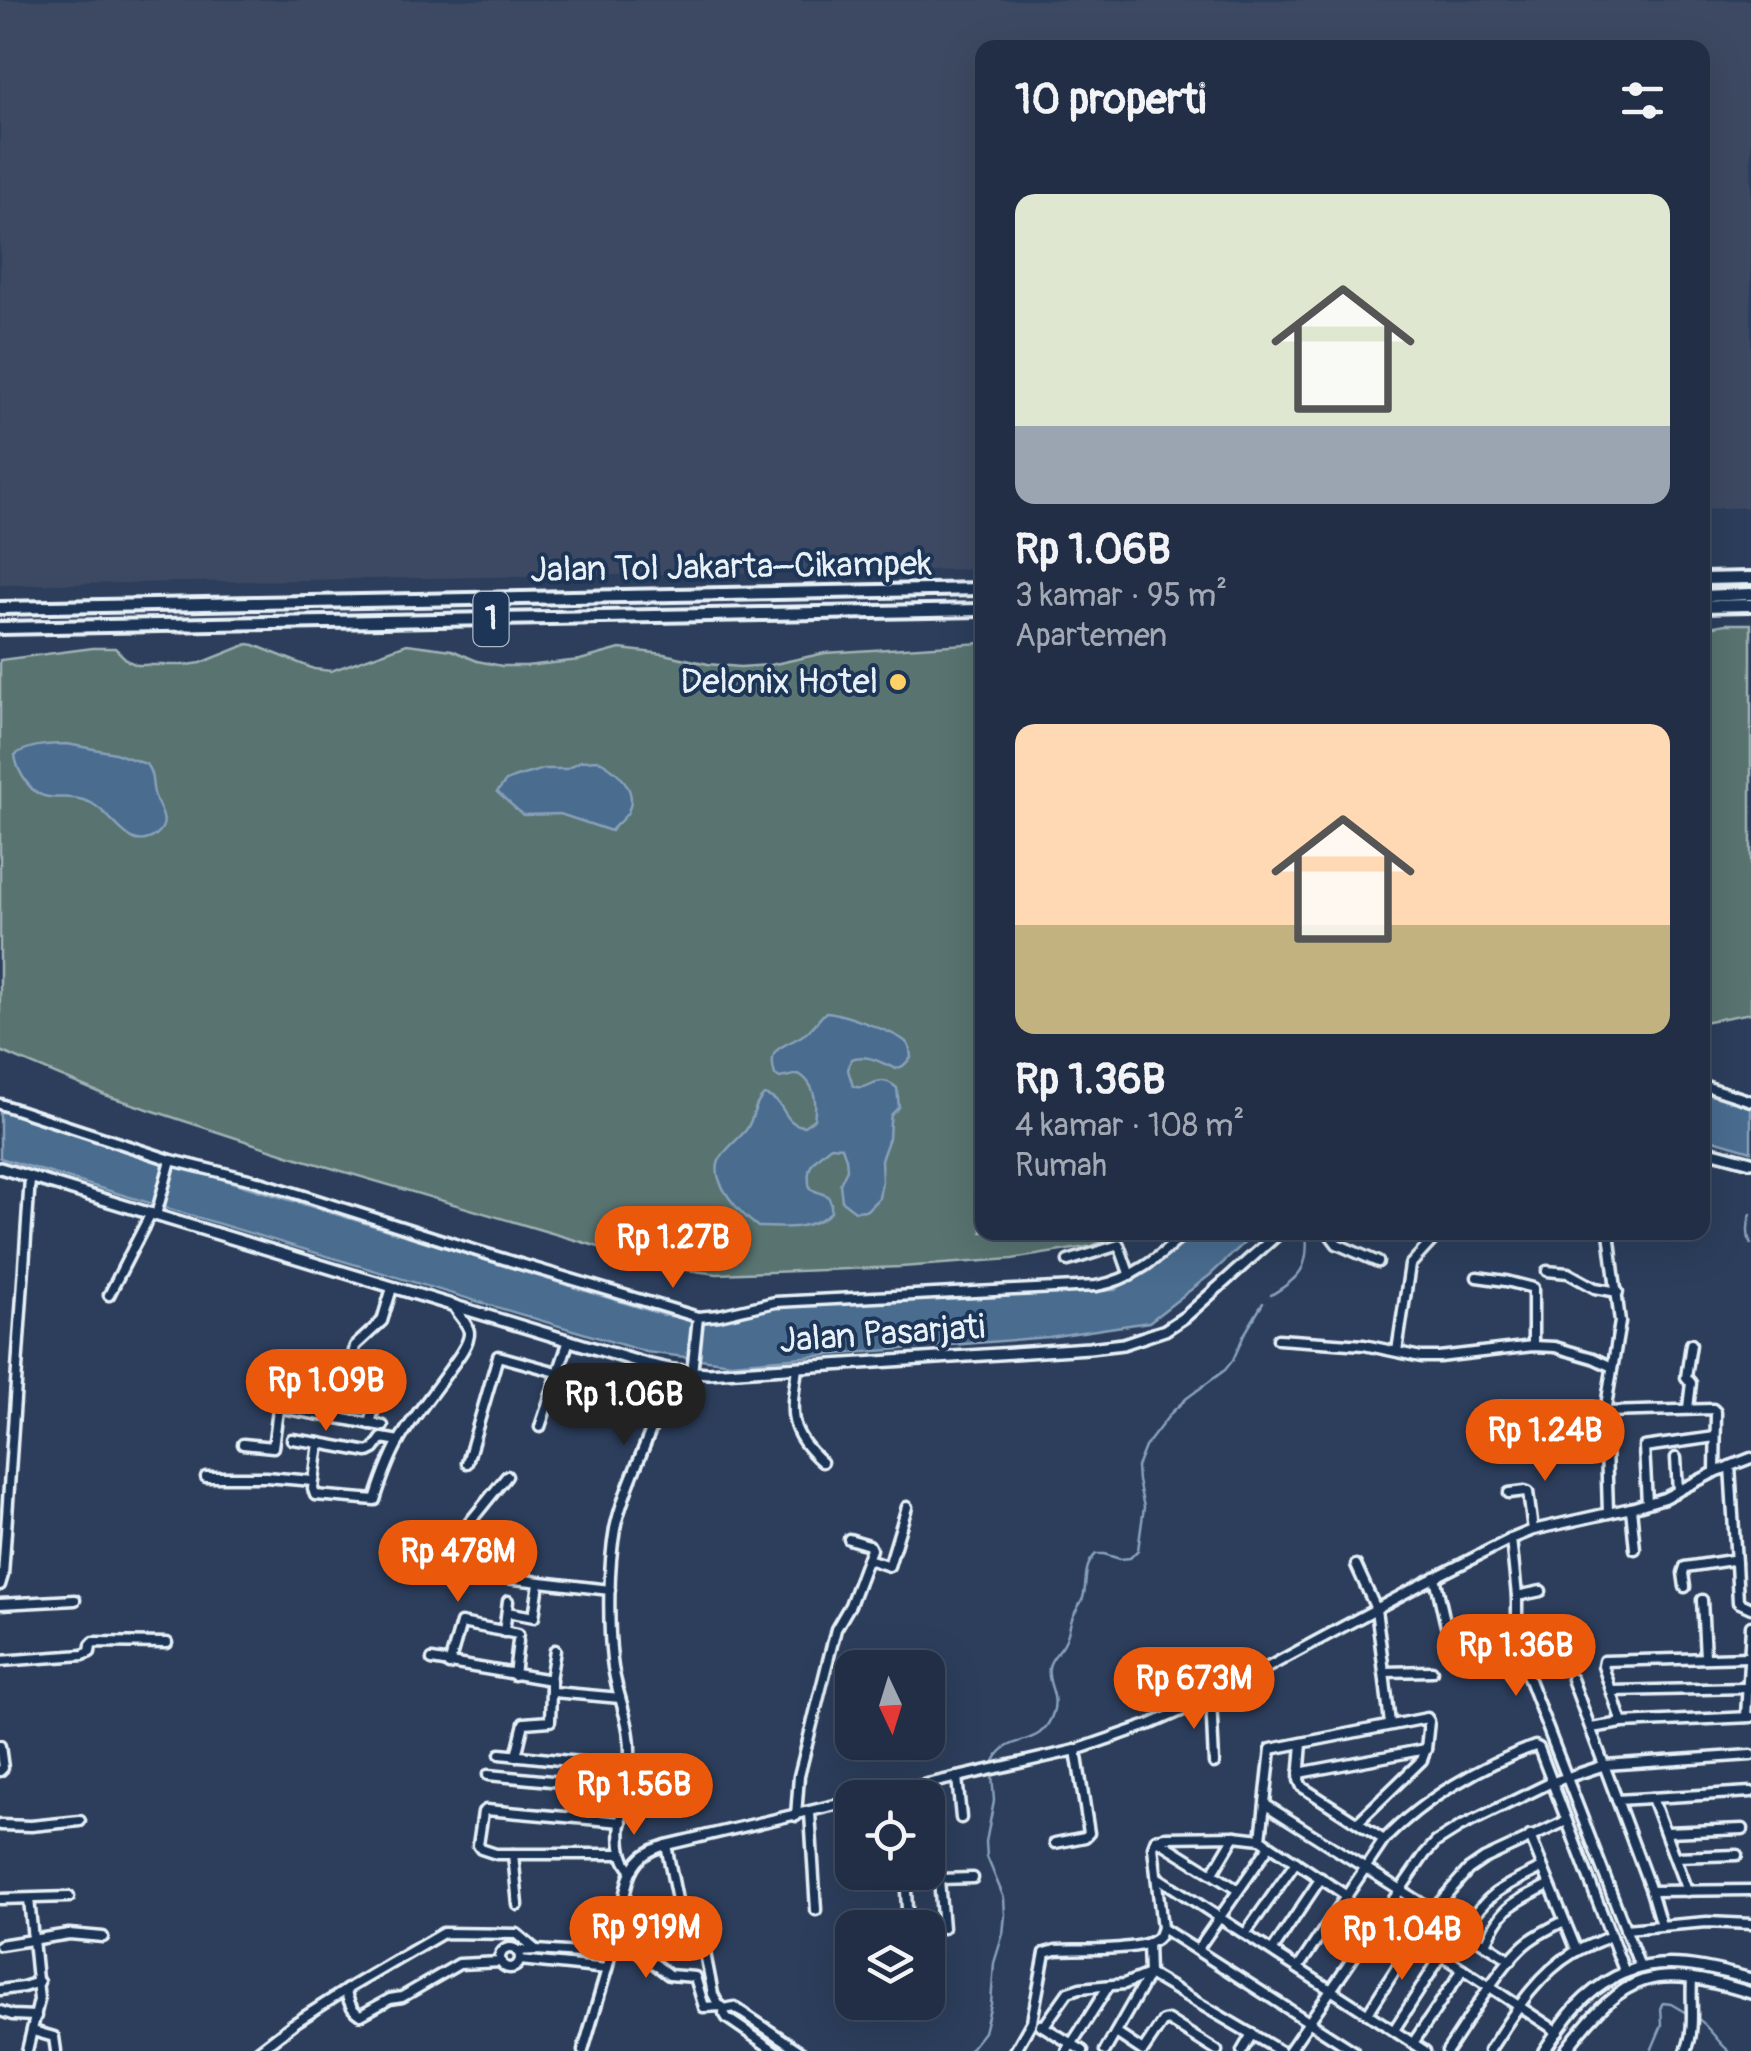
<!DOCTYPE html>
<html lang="id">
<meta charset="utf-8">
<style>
:root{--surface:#212e45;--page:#29364c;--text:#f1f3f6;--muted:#a2a8b3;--line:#3e4a5e;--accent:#ea580c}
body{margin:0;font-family:Pangolin,sans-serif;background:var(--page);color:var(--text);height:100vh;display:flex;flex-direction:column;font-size:38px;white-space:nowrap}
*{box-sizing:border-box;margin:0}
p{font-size:32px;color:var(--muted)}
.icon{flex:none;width:55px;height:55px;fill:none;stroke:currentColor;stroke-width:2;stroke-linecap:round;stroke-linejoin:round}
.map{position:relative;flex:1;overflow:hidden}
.sheet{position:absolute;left:975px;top:40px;width:735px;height:1200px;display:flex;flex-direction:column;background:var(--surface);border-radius:20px;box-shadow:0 10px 40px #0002,0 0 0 2px var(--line)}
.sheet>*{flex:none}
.needle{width:65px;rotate:176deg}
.tools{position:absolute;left:835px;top:1650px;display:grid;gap:20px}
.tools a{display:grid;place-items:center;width:110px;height:110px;border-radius:20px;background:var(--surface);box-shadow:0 10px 40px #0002,0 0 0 2px var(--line);font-size:50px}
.price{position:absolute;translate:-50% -85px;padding:0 22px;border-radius:35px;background:var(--accent);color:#fff;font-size:32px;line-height:65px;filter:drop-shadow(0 2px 5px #0008)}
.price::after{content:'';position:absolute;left:50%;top:60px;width:30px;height:22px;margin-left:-15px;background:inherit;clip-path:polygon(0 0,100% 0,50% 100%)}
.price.on{background:#222;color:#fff}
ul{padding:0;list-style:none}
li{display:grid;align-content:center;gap:20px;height:530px;padding:0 40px}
li span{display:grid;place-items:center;height:310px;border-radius:20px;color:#555}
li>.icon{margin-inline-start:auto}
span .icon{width:180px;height:180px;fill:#fffc;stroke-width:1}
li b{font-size:42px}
h2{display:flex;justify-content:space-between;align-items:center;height:120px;padding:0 40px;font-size:42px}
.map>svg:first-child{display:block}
.built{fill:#3d4962}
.green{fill:#587370;stroke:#a0b2b4;stroke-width:2.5}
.water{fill:#486c8f;stroke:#88a1b9;stroke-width:2.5}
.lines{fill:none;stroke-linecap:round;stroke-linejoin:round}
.stream{stroke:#88a1b9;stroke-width:2.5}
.minor-casing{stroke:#e8f1f8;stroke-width:15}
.major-casing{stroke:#e8f1f8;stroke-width:16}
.highway-casing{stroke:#e8f1f8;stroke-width:18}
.minor{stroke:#1d3557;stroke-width:8}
.major{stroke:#1d3557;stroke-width:9}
.highway{stroke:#1d3557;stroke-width:10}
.poi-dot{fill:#ffd166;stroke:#1d3557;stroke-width:4}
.labels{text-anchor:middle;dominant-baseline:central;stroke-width:8;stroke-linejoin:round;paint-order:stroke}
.shield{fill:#1d3557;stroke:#abb9c8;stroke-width:2.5}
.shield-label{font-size:32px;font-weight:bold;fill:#e8f1f8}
.street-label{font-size:35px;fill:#e8f1f8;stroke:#1d3557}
.poi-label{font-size:35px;fill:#e8f1f8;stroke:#1d3557;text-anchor:end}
</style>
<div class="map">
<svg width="1751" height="2051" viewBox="0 0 1751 2051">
<rect width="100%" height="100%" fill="#2c3e5c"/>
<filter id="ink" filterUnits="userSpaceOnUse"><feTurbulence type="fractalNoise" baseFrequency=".01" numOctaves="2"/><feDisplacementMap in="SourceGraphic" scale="20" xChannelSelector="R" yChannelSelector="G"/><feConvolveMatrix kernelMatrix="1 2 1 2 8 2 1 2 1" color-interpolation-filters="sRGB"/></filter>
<g filter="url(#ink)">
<polygon class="built" points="0,0 1751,0 1751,507 1703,509 1702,48 982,48 982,569 0,585"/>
<g class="green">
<polygon points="1726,624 1751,624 1751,1013 1703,1022 1703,628"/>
<polygon points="982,643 982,1232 1120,1233 1092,1246 1012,1259 901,1267 717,1274 670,1268 294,1157 105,1095 0,1051 0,660 93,648 115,648 128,661 137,665 187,665 201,663 248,644 254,645 314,669 331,671 407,644 452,650 477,661 502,666 526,666 580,660 620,649 664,654 708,664 740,667 770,665 825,653"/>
</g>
<g class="water">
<path d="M67,744L115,753L146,764C154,775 151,781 154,793C157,809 173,821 156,835C150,840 141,842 134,839C121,834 107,811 91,803C62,789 43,811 23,777C18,769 16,763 15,755C30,744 49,745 67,744Z"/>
<path d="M598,760C617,770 639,789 628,812C624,819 615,825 611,831L560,814L523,815L497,792L506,781L516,777L544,769H566L581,761Z"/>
<path d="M826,1012C839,1012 897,1033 906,1042C911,1047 910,1051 911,1058L903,1066L896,1069C881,1063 868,1053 851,1059L848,1070L853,1086C870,1093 877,1070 897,1088L899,1107L891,1115L890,1122L889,1138L881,1160L882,1181L879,1198L867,1210L855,1211L842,1201L840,1184L847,1169L846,1158L842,1147L831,1146C813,1160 805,1166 810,1189L828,1196L831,1203V1212C813,1230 783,1228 758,1227C742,1215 710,1183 719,1161C725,1148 737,1141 746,1130C754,1119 753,1105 764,1095C788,1101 781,1124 804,1126L814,1119C817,1102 815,1084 799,1074L780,1078L775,1075C766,1045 784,1048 803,1035C813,1029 818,1019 826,1012Z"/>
<polygon points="1702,1093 1751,1105 1751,1151 1703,1137"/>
<polygon points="0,1111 664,1315 704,1322 761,1308 1115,1290 1192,1233 1255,1233 1210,1275 1149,1322 1049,1337 731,1363 646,1352 0,1158"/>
</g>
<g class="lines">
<g class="stream">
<path d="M1751,1214C1747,1225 1746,1234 1751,1244"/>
<path d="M1271,1295C1300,1278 1310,1267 1306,1232"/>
<path d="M992,1766C1005,1729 1040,1753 1053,1713C1059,1693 1046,1684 1049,1667C1051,1656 1061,1651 1065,1641C1069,1634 1069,1626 1072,1619C1075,1611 1080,1605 1083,1598C1088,1581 1082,1568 1096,1554H1104L1120,1559L1130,1558L1138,1550L1144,1507L1138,1481L1137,1467L1145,1447L1171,1413L1187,1398L1225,1370L1233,1360L1244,1335L1263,1303"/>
<path d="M1695,2018C1710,2026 1716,2041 1729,2051"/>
<polyline points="969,2051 984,2032 991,2004 994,1963 1003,1934 1005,1915 1004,1898 987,1857 986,1842 994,1801 992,1774"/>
<polyline points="1651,2051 1662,2025 1661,2006 1663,2003 1671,2004 1688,2014"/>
</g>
<g class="minor-casing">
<g id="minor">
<polyline points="1702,1085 1751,1101"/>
<path d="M0,1104L171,1160L257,1181L477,1251L698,1317L719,1315L775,1302L1096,1286C1133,1280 1159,1257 1187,1232"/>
<polyline points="156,1215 171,1160"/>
<polyline points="1328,1232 1337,1244 1378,1262"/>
<polyline points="1068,1261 1119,1245 1130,1276"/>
<polyline points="1547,1271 1568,1273 1595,1288 1618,1292"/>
<polyline points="1477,1277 1506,1281 1533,1288 1533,1346"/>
<polyline points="109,1295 151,1213"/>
<polyline points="1278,1339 1364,1345 1421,1357 1439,1357 1533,1346 1555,1347 1593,1358 1612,1367"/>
<polyline points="1397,1351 1410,1265 1440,1232"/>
<path d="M797,1368C791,1412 786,1430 822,1462"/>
<polyline points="692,1373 698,1317"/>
<polyline points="1688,1408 1691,1383 1686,1377 1691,1344"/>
<polyline points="1605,1412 1713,1409 1716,1412 1715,1472"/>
<polyline points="340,1418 355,1346 382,1321 392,1288"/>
<polyline points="370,1424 377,1395"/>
<polyline points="540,1427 569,1340"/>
<path d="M292,1439L319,1443L313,1489L315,1495L375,1500C382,1478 390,1455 402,1436C417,1412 436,1389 452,1366C458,1358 470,1342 469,1332C468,1322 457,1315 454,1305"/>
<polyline points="319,1443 368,1452 374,1449 382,1438 399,1441"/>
<polyline points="243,1444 273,1447 278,1410 282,1408 383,1426"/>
<polyline points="1676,1458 1678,1491"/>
<polyline points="467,1463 498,1356 557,1372"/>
<polyline points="1730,1466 1736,1563"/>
<path d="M507,1476L469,1523C489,1533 513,1541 528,1557L524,1579"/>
<polyline points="206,1477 266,1477 313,1481"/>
<polyline points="1509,1493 1525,1491 1528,1492 1533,1530"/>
<polyline points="1647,1503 1644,1447 1715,1437"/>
<polyline points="1631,1508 1635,1549"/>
<polyline points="1608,1513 1605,1412 1620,1322 1609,1232"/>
<polyline points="1511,1539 1517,1596 1541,1591"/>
<polyline points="456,1553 486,1562 498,1574 506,1578 610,1590"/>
<polyline points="868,1559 889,1566 907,1507"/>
<polyline points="1356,1565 1376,1609 1384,1672 1432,1671"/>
<polyline points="1435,1577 1446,1626"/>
<polyline points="0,1585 3,1575 30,1178"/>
<polyline points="1685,1587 1683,1573 1685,1567 1732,1560 1736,1563 1738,1602 1751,1608"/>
<polyline points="1517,1596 1517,1641 1521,1659 1640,1967"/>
<polyline points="1702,1600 1705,1657"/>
<polyline points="0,1604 75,1600"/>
<polyline points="507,1612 534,1617 539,1583"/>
<polyline points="504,1632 508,1601"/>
<polyline points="432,1660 551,1680 551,1690 554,1692 620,1698"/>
<polyline points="0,1661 83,1655 90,1652 91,1645 94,1642 167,1643"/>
<polyline points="449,1665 461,1623 518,1634"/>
<polyline points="1384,1672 1390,1724"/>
<polyline points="514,1675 518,1641"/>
<polyline points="1572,1679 1651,1891 1661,1925"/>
<polyline points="550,1680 555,1650"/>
<polyline points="1245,1681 1248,1701"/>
<polyline points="1612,1691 1746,1688"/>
<polyline points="1211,1698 1214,1763"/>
<polyline points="1746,1717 1751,1626"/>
<polyline points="1622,1723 1603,1666 1604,1661 1748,1657"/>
<polyline points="1591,1728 1622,1723 1751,1717"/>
<polyline points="1302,1743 1299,1780 1302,1787 1384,1840"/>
<polyline points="0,1746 3,1768 0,1771"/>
<polyline points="500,1754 629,1767"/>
<polyline points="516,1756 524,1723 550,1721 551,1690"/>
<polyline points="1299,1773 1426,1749"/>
<polyline points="488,1775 625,1788"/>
<polyline points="957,1777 961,1818"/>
<polyline points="866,1798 1076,1750 1151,1724 1211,1698 1424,1583 1511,1539 1533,1530 1631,1508 1664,1498 1715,1472 1751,1458"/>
<polyline points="1652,1798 1687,1891"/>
<polyline points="1617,1800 1751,1792"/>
<polyline points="1266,1805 1511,1960"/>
<polyline points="810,1813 816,1910"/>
<polyline points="796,1816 799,1776 836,1629 850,1605 871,1549 869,1545 849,1539"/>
<polyline points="0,1825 31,1826 80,1821"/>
<polyline points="1666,1832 1743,1829"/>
<polyline points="1530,1836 1577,1951"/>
<polyline points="1156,1839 1166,1837 1235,1836 1261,1839 1347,1896"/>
<polyline points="1156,1839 1238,1890"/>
<polyline points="1261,1839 1271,1749 1427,1718 1429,1721 1426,1749 1422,1760 1358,1822"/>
<polyline points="1055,1843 1085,1837 1089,1833 1076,1750"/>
<polyline points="666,1845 678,1905"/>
<polyline points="513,1854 518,1905"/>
<polyline points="622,1854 496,1854 481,1849 478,1845 483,1812 486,1810 622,1822"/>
<polyline points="1675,1857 1737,1855"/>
<path d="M631,1870C607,1845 631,1782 630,1750C630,1719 615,1691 612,1660C608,1622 608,1567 615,1529C621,1500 635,1470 646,1442C656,1418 664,1394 673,1370"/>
<polyline points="905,1872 908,1928"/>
<polyline points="1213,1873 1235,1836"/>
<polyline points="1157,1877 1425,2051"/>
<polyline points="906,1880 973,1878"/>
<polyline points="939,1880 943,1928"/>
<polyline points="1651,1891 1751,1890"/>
<polyline points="0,1899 69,1897"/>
<polyline points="1162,1928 1354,2051"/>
<path d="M1464,1929C1490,1891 1501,1888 1542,1868"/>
<polyline points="1625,1929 1707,1922 1751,1924"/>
<polyline points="1245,1934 1296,1862"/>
<polyline points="1416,1938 1558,2032"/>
<polyline points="613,1941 635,1949 669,1975 695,1977 704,2007 721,2006 725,2009 734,2007 800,2051"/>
<polyline points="703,1943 713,1994 719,2006"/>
<path d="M1486,1944C1503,1904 1513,1904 1548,1885"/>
<polyline points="0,1945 69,1934 103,1937"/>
<circle cx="510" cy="1958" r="10"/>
<polyline points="1197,1950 1270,1845"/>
<polyline points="517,1951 536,1950 610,1955"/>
<polyline points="1272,1951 1321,1878"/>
<polyline points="520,1960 607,1969"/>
<path d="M501,1962L459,1964L402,1997L390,1999L361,2015C352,2012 347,1999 346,1990L352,1986L443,1933L517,1934L536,1950"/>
<path d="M1298,1968L1384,1840C1423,1799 1482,1765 1535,1746L1539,1748L1625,1973"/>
<polyline points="1149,1974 1280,2051"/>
<polyline points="0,1990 23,1987 39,1982"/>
<polyline points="725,2009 724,2013 727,2018 775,2051"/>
<polyline points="0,2011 12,2015 36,2016"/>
<polyline points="1368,2013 1433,1910 1468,1870 1484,1859 1566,1821"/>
<polyline points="1041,2025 1083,2051"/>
<polyline points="1044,2026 1068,1992 1080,1988 1124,1984 1149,1974"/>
<polyline points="1394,2030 1442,1955"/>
<polyline points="33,2031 54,2037 56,2051"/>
<polyline points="1116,2033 1143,2051 1163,2021 1168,2020 1217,2051"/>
<polyline points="1413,2043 1463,1969"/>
<polyline points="27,2051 39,2000 29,1899"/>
<polyline points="258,2051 293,2024 346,1990"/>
<path d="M583,2051L607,1969L628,1880C635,1859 646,1851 666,1845L852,1801"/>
<path d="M1015,2051L1032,2021L1045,1953L1056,1950C1078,1949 1136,1951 1153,1941C1160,1937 1159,1935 1162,1928L1153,1847L1156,1839"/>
<polyline points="1067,2051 1108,1987"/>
<polyline points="1105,2051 1149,1974 1148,1943"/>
<polyline points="1242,2051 1252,2034"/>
<polyline points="1289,2051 1425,1854 1436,1842 1460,1827 1550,1783 1605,1765 1751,1755"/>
<path d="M1447,2051C1468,2021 1501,1962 1529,1941C1540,1933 1552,1927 1564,1921"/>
<path d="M1489,2051C1512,2016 1536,1975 1573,1953C1585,1946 1598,1942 1611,1936"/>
<path d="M1686,2051C1696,2029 1690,2003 1692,1980"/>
</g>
</g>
<g class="major-casing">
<g id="major">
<polyline points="1702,1149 1751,1162"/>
<polyline points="0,1168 646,1364 673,1370 708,1373 1089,1348 1123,1344 1165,1330 1186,1316 1280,1232"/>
<path d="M1544,2051C1554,2036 1564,2020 1576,2007C1630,1950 1684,1961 1751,1979"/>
<path d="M1565,2051C1626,1970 1654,1963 1751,1993"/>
</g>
</g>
<g class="highway-casing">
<g id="highway">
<polyline points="1702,579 1751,578"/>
<polyline points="1702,596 1751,594"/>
<polyline points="1702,606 1751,605"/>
<polyline points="0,608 982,589"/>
<polyline points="0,628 982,610"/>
</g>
</g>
<use href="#minor" class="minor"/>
<use href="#major" class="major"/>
<use href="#highway" class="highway"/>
</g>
</g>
<circle class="poi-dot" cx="898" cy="682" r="10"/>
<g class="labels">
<rect class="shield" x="473.5" y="592" width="35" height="54" rx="8"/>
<g class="shield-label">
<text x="491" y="619">1</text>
</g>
<g class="street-label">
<text transform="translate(731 567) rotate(-1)">Jalan Tol Jakarta–Cikampek</text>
<text transform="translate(882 1334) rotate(-4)">Jalan Pasarjati</text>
</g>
<g class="poi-label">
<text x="878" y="682">Delonix Hotel</text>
</g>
</g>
</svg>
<div class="tools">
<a><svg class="needle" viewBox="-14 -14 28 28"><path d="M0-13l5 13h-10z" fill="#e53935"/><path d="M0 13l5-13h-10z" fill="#a2a8b3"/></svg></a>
<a><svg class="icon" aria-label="locate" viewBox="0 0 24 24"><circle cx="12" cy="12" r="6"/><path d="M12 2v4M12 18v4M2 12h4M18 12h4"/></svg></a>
<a><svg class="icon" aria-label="layers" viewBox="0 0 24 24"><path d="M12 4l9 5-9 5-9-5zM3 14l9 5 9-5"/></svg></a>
</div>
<b class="price" style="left:673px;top:1291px">Rp 1.27B</b>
<b class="price" style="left:326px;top:1434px">Rp 1.09B</b>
<b class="price on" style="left:624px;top:1448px">Rp 1.06B</b>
<b class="price" style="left:1545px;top:1484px">Rp 1.24B</b>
<b class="price" style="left:458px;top:1605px">Rp 478M</b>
<b class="price" style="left:1516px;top:1699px">Rp 1.36B</b>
<b class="price" style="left:1194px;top:1732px">Rp 673M</b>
<b class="price" style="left:634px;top:1838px">Rp 1.56B</b>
<b class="price" style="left:646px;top:1981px">Rp 919M</b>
<b class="price" style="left:1402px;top:1983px">Rp 1.04B</b>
<section class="sheet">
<h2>10 properti<svg class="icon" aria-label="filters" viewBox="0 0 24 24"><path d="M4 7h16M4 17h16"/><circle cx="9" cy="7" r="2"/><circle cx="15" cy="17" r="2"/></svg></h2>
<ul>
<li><span style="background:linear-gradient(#dfe7d0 75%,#9aa5b1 0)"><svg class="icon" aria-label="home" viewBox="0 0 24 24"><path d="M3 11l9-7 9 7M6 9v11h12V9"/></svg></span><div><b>Rp 1.06B</b><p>3 kamar · 95 m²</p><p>Apartemen</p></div></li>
<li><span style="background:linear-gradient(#ffd9b3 65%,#c2b280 0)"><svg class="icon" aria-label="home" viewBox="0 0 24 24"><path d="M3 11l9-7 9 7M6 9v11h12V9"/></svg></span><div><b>Rp 1.36B</b><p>4 kamar · 108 m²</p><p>Rumah</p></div></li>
</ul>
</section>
</div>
